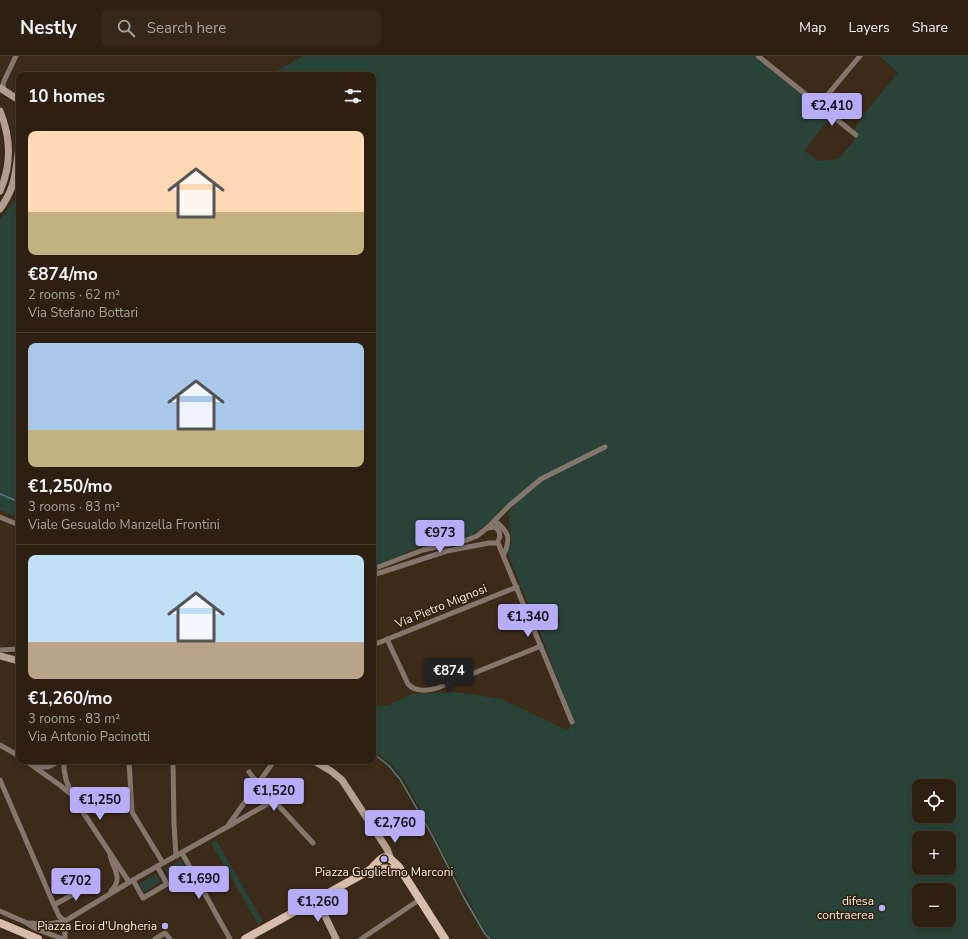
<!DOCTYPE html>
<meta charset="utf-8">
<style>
:root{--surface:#2d2012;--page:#35281b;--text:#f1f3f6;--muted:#a7a39f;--line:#483e32;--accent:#b6acf8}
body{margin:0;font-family:"Nunito Sans",sans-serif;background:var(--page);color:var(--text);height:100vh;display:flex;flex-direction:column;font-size:15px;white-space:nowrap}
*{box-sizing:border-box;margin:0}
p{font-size:13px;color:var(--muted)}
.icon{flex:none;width:22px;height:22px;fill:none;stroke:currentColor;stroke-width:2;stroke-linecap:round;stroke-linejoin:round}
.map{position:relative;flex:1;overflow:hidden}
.panel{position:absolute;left:16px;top:16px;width:360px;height:692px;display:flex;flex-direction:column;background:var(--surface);border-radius:8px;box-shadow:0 2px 6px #0003,0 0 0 1px var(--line)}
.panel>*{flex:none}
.tools{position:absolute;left:912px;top:723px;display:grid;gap:8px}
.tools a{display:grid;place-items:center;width:44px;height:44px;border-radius:8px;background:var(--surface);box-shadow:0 2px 6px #0003,0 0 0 1px var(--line);font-size:20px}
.price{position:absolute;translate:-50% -34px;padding:0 9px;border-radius:4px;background:var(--accent);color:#111;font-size:13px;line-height:26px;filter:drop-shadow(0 1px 2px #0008)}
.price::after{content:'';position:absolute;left:50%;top:24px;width:12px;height:9px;margin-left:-6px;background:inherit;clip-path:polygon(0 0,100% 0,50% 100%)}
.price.on{background:#222;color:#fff}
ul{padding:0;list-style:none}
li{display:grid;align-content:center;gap:8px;height:212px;padding:0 12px}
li+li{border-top:1px solid var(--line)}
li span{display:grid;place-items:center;height:124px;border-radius:8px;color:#555}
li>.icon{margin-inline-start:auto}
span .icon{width:72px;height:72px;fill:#fffc;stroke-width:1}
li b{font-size:17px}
h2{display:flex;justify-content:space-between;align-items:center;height:48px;padding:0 12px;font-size:17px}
header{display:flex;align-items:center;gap:24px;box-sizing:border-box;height:56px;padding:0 20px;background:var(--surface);border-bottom:1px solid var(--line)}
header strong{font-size:19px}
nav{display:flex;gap:22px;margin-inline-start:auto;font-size:14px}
.search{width:280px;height:36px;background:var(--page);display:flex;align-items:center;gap:10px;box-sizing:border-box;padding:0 14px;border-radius:8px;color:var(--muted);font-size:15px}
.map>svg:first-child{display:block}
.green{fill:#294338;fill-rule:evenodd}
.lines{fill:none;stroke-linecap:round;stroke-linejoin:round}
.stream{stroke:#537c86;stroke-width:1.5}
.minor{stroke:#84766d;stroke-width:5}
.secondary{stroke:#b49e90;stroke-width:7}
.primary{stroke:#d9bdab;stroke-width:8}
.poi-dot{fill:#b6acf8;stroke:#32210e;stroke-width:1.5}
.labels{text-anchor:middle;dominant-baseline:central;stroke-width:3;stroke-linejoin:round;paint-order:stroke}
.street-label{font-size:12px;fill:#f7ece0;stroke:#32210e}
.poi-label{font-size:12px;fill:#f7ece0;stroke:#32210e;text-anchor:end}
</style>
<header>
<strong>Nestly</strong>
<div class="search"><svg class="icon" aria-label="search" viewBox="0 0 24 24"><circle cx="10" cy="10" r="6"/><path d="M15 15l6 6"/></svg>Search here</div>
<nav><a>Map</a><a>Layers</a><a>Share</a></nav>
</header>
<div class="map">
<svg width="968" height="883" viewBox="0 0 968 883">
<rect width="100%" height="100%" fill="#3c2b18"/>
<g class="green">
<path d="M303,0H754L830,61L804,95L819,105L838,103L859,79L853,74L864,60V58L897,18L898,16L879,0H968V883H492L486,877L404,723L390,707L373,694V649L387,650L412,638L456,636L502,643L568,675L570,670L575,668L539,574L561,565L554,549L532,557L507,496L512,486L508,456L515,449L512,445L499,455L492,463L470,481L427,489L409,495L394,504L373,510V19H269ZM919,730H949V760H919ZM919,782H949V812H919ZM919,834H949V864H919Z"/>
<polygon points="19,134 19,462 0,454 0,163 16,142"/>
<polygon points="554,554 559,565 542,572 537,561"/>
<polygon points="216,784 263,865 258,868 211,787"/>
<polygon points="181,804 189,818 174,827 173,821 169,821 165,813"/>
<polygon points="156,818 160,826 144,836 139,828"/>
</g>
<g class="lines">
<g class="stream">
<polyline points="0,438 19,446"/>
<polyline points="373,697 389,710 400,723 432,779 463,840 485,878 490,883"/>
</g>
<g class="minor">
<polyline points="758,0 819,49 860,0"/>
<polyline points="4,35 3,29 4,25 16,0"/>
<polyline points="819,49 856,79"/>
<polyline points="0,461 19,469"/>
<path d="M495,465C509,476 511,482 504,498"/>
<polyline points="487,472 495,471 499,475 500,481 497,487"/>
<polyline points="373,513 423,494 467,484 477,480 487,472 510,449 541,423 605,391"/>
<polyline points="373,519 447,495 489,487 498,487 572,666"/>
<path d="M387,583L408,628C415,636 428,635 437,632L541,590"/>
<polyline points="373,589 517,531"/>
<polyline points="0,594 19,593"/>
<polyline points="0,689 19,700"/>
<polyline points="26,705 61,730 72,739"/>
<polyline points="64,705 64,713 66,724 73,741 129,826"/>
<polyline points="129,705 132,756 163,807"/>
<polyline points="173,705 174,768 176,800"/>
<polyline points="37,711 48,711 60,705"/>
<polyline points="249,716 263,734 269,747"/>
<polyline points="0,724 54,849 59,860 65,865"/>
<polyline points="229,770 269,747 277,748 313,787"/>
<polyline points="182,797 230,883"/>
<path d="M110,799C113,814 124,821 111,835"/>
<polyline points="133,824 143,842 167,828 157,810"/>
<polyline points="54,849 90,829"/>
<polyline points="0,855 27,867 34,872 63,883"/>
<polyline points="28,867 49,868 65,865"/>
<polyline points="65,883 65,865 133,824 227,771 274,705"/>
<polyline points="155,883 165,877 170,883"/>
<polyline points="361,883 419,844"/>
</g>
<g class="secondary">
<polyline points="0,32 19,44"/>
<path d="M0,55C11,82 12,108 0,135"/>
<path d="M0,153C16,131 15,117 19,91"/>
<polyline points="0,600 19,605"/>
<polyline points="314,705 331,715 342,724 387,793 391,803"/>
<polyline points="317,843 336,883"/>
</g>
<g class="primary">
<path d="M370,814C383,812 390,811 401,817"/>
<polyline points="0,867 38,883"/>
<path d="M245,883L370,814C384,800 384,795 399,811L445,883"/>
</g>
</g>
<g class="poi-dot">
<circle cx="384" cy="803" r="4"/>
<circle cx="882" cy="852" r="4"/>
<circle cx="165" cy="870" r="4"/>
</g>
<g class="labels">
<g class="street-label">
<text transform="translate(441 550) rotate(-22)">Via Pietro Mignosi</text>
</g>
<g class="poi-label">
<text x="384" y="816" text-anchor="middle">Piazza Guglielmo Marconi</text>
<text x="874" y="845">difesa<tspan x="874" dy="14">contraerea</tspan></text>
<text x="157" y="870">Piazza Eroi d'Ungheria</text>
</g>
</g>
</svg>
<div class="tools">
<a><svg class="icon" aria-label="locate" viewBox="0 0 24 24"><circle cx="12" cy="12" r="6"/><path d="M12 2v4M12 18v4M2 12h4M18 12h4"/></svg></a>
<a>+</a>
<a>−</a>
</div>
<b class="price" style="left:832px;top:71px">€2,410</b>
<b class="price" style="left:440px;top:498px">€973</b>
<b class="price" style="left:528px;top:582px">€1,340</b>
<b class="price on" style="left:449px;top:636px">€874</b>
<b class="price" style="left:274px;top:756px">€1,520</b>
<b class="price" style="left:100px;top:765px">€1,250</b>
<b class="price" style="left:395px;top:788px">€2,760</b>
<b class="price" style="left:199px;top:844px">€1,690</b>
<b class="price" style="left:76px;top:846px">€702</b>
<b class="price" style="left:318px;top:867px">€1,260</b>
<section class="panel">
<h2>10 homes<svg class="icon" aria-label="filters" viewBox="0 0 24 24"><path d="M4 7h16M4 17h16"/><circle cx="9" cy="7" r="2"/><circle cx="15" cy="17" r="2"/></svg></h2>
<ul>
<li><span style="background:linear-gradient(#ffd9b3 65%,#c2b280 0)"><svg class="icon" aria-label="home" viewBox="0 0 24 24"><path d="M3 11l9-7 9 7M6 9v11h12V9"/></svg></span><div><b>€874/mo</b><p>2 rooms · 62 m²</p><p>Via Stefano Bottari</p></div></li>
<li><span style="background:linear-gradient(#a9c7e8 70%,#c2b280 0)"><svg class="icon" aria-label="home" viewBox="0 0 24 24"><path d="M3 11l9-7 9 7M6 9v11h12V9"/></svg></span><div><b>€1,250/mo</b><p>3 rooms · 83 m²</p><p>Viale Gesualdo Manzella Frontini</p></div></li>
<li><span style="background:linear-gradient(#bfe0f5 70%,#b9a48a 0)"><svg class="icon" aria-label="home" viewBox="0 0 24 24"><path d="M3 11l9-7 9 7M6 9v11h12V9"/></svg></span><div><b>€1,260/mo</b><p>3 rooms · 83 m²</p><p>Via Antonio Pacinotti</p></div></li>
</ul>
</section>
</div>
